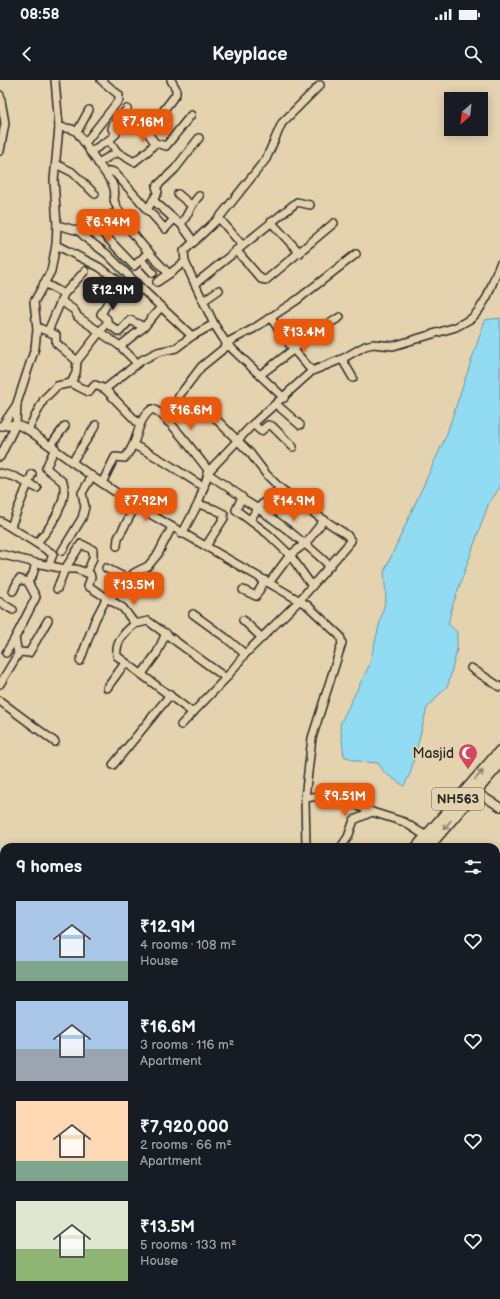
<!DOCTYPE html>
<meta charset="utf-8">
<style>
:root{--surface:#171b24;--page:#20242c;--text:#f1f3f6;--muted:#9ea1a6;--accent:#ea580c}
body{margin:0;font-family:"Balsamiq Sans",sans-serif;background:var(--page);color:var(--text);height:100vh;display:flex;flex-direction:column;font-size:15px;white-space:nowrap}
*{box-sizing:border-box;margin:0}
p{font-size:13px;color:var(--muted)}
.icon{flex:none;width:22px;height:22px;fill:none;stroke:currentColor;stroke-width:2;stroke-linecap:round;stroke-linejoin:round}
.map{position:relative;flex:1;overflow:hidden}
.details{position:absolute;left:0px;top:763px;width:500px;height:456px;display:flex;flex-direction:column;background:var(--surface);border-radius:12px 12px 0 0;box-shadow:0 2px 10px #0003}
.details>*{flex:none}
.needle{width:26px;rotate:208deg}
.fabs{position:absolute;left:444px;top:12px;display:grid;gap:8px}
.fabs a{display:grid;place-items:center;width:44px;height:44px;border-radius:0px;background:var(--surface);box-shadow:0 2px 10px #0003;font-size:20px}
.price{position:absolute;translate:-50% -34px;padding:0 9px;border-radius:8px;background:var(--accent);color:#fff;font-size:13px;line-height:26px;filter:drop-shadow(0 1px 2px #0008)}
.price::after{content:'';position:absolute;left:50%;top:24px;width:12px;height:9px;margin-left:-6px;background:inherit;clip-path:polygon(0 0,100% 0,50% 100%)}
.price.on{background:#222;color:#fff}
ul{padding:0;list-style:none}
li{display:flex;align-items:center;gap:12px;height:100px;padding:0 16px}
li span{display:grid;place-items:center;flex:none;width:112px;height:80px;border-radius:0px;color:#555}
li>.icon{margin-inline-start:auto}
span .icon{width:48px;height:48px;fill:#fffc;stroke-width:1}
li b{font-size:17px}
h2{display:flex;justify-content:space-between;align-items:center;height:48px;padding:0 16px;font-size:17px}
.status{display:flex;justify-content:space-between;align-items:center;height:28px;padding:0 20px;background:var(--surface);direction:ltr}
.status svg{height:11px;fill:currentColor}
header{display:flex;justify-content:space-between;align-items:center;height:52px;padding:0 16px;background:var(--surface);font-size:18px;font-weight:700}
.map>svg:first-child{display:block}
.water{fill:#92dcf3;stroke:#6995a3}
.lines{fill:none;stroke-linecap:round;stroke-linejoin:round}
.minor-casing{stroke:#2b2b2b;stroke-width:10}
.highway-casing{stroke:#2b2b2b;stroke-width:13}
.minor{stroke:#e5d3b0;stroke-width:7}
.highway{stroke:#e5d3b0;stroke-width:10}
.oneway{stroke:#887f6e}
.labels{text-anchor:middle;dominant-baseline:central;stroke-width:3;stroke-linejoin:round;paint-order:stroke}
.shield{fill:#e5d3b0;stroke:#635d53;stroke-width:1}
.shield-label{font-size:13px;font-weight:bold;fill:#2b2b2b}
.poi-label{font-size:14px;fill:#2b2b2b;stroke:#e5d3b0;text-anchor:end}
</style>
<div class="status"><b>08:58</b><svg viewBox="0 0 49 12"><path d="M0 12V9h3v3zM5 12V6h3v6zM10 12V3h3v9zM15 12V0h3v12zM26 1h20v11H26zM47 4h2v5h-2z"/></svg></div>
<header><svg class="icon" aria-label="back" viewBox="0 0 24 24"><path d="M15 5l-7 7 7 7"/></svg>Keyplace<svg class="icon" aria-label="search" viewBox="0 0 24 24"><circle cx="10" cy="10" r="6"/><path d="M15 15l6 6"/></svg></header>
<div class="map">
<svg width="500" height="1219" viewBox="0 0 500 1219">
<rect width="100%" height="100%" fill="#e5d3b0"/>
<filter id="ink" filterUnits="userSpaceOnUse"><feTurbulence type="fractalNoise" baseFrequency=".025" numOctaves="2"/><feDisplacementMap in="SourceGraphic" scale="8" xChannelSelector="R" yChannelSelector="G"/><feConvolveMatrix kernelMatrix="1 2 1 2 8 2 1 2 1" color-interpolation-filters="sRGB"/></filter>
<g filter="url(#ink)">
<polygon class="water" points="500,238 500,407 488,425 452,527 448,544 457,552 457,569 448,605 427,628 410,694 404,706 385,693 378,683 357,681 344,676 340,644 369,586 386,518 384,492 446,356 485,240"/>
<g class="lines">
<g class="minor-casing">
<g id="minor">
<polyline points="0,15 5,43 0,71"/>
<path d="M59,47L72,49L77,52L112,103C118,114 112,117 115,123C126,150 149,173 169,194L185,182"/>
<polyline points="77,52 89,30"/>
<polyline points="109,60 116,54 112,49 113,45 127,29"/>
<polyline points="85,63 119,20 119,15 101,0"/>
<polyline points="155,63 148,53 148,51 176,14 176,9 171,0"/>
<polyline points="90,72 109,60 117,72"/>
<polyline points="98,83 117,72 134,82 149,70 155,63 166,66 191,35"/>
<polyline points="56,84 72,92 95,114"/>
<path d="M106,93L111,91L115,93L165,149L174,139L181,144C189,134 191,124 199,116"/>
<polyline points="178,114 191,125"/>
<polyline points="153,120 174,139"/>
<polyline points="147,130 158,112 156,107 175,89 199,58"/>
<polyline points="219,138 242,165"/>
<polyline points="271,142 300,173"/>
<polyline points="181,144 194,162"/>
<polyline points="57,145 79,151 87,159 107,174 142,209"/>
<polyline points="96,146 134,186 149,172"/>
<polyline points="79,151 96,146 107,137 119,131"/>
<polyline points="56,165 99,187 136,213 142,209 192,256"/>
<polyline points="236,170 261,199 266,200 334,143"/>
<polyline points="141,180 153,193"/>
<polyline points="157,202 169,194"/>
<polyline points="44,203 64,214"/>
<polyline points="195,204 297,122 310,125"/>
<polyline points="61,221 74,230 78,237 120,266"/>
<polyline points="203,221 219,210"/>
<polyline points="270,237 293,269 312,291"/>
<polyline points="107,243 107,239 101,234 113,214"/>
<polyline points="48,251 64,214 85,191"/>
<polyline points="226,263 253,249 297,220 356,174"/>
<polyline points="342,279 353,298"/>
<polyline points="77,281 107,243 119,252 130,240 144,247"/>
<polyline points="137,283 120,266 144,247 161,227"/>
<polyline points="260,295 319,250 340,237"/>
<polyline points="71,303 89,312 95,305 105,309 142,280 158,272 176,268 192,256 214,244"/>
<polyline points="105,309 139,344"/>
<polyline points="284,318 226,263 214,244 195,204 185,182 184,171 219,138 266,79 282,43 320,5"/>
<polyline points="276,324 300,345"/>
<polyline points="168,342 176,329 179,316 201,287 228,265"/>
<polyline points="253,344 261,351 268,345 272,346 293,367"/>
<polyline points="0,346 16,344 28,350 90,395 138,427 307,525 340,556 342,563 312,658 305,718 306,767"/>
<polyline points="2,346 17,324"/>
<polyline points="28,350 44,319 57,306 71,303 76,293 77,281 56,263 56,255 37,247"/>
<polyline points="51,365 65,346"/>
<path d="M133,365C159,376 180,393 204,407"/>
<polyline points="0,377 16,344 17,323 35,268 37,249 34,222 51,191 56,165 57,145 54,100 59,47 55,0"/>
<polyline points="72,382 96,345"/>
<polyline points="0,393 15,397 37,408"/>
<polyline points="207,393 242,417 236,430 268,454 290,475 312,506"/>
<path d="M102,403L115,377L125,378C128,374 131,369 133,365C139,352 139,338 152,329C165,331 199,379 209,391"/>
<path d="M242,419C275,438 303,461 330,486"/>
<polyline points="198,424 214,429 224,434 224,438 206,466"/>
<polyline points="250,440 258,428 280,408"/>
<path d="M0,441L36,463C49,451 69,420 63,402L46,388L55,368"/>
<polyline points="11,446 32,394"/>
<polyline points="182,454 198,424 209,391 253,344 312,291 342,279 365,266 373,264 393,266 456,247 472,238 479,230 487,217 500,184"/>
<polyline points="36,463 53,474 49,485"/>
<polyline points="117,466 118,458 136,425"/>
<polyline points="62,471 82,438 85,427 82,413 92,396"/>
<polyline points="0,474 36,483 33,494 28,502 36,517 15,558 18,574 0,604"/>
<polyline points="36,483 65,489 76,489 90,494 91,497 88,506 123,528 135,544 148,541 226,598"/>
<polyline points="106,488 128,499"/>
<polyline points="269,503 290,475 306,463 324,440"/>
<polyline points="57,509 65,489 81,464 93,470 93,478 87,493"/>
<polyline points="243,510 256,516 265,500"/>
<polyline points="13,511 19,499 28,502"/>
<polyline points="110,519 134,493 148,486 158,474 172,447"/>
<polyline points="0,522 13,530"/>
<polyline points="193,534 226,558 245,574"/>
<polyline points="243,540 262,558"/>
<path d="M135,544C124,552 115,562 117,576L193,633"/>
<polyline points="6,573 15,558"/>
<polyline points="18,574 21,572 29,573 48,540"/>
<polyline points="80,581 95,540 107,517"/>
<polyline points="471,588 500,607"/>
<polyline points="142,594 157,573 166,553"/>
<polyline points="107,608 125,583"/>
<polyline points="0,621 55,662"/>
<polyline points="181,645 226,598 245,574 299,521 351,461 347,455 309,430 280,408 266,394 250,373 209,332"/>
<polyline points="113,685 170,615"/>
<polyline points="473,710 500,727"/>
<polyline points="305,718 326,715 342,719 372,732 404,742 426,756"/>
<polyline points="341,767 348,757 354,740 372,732"/>
<polyline points="496,871 500,868"/>
<polyline points="496,898 500,902"/>
<polyline points="496,965 500,967"/>
<polyline points="0,969 2,968"/>
<polyline points="0,992 4,990"/>
<polyline points="0,1014 4,1012"/>
<polyline points="0,1041 2,1047"/>
<polyline points="0,1056 4,1055"/>
<polyline points="0,1071 4,1064"/>
<polyline points="496,1074 500,1076"/>
<polyline points="0,1121 4,1125"/>
<polyline points="0,1162 4,1157"/>
<polyline points="496,1181 500,1183"/>
<polyline points="496,1211 500,1213"/>
<polyline points="254,1215 266,1219"/>
<polyline points="337,1215 349,1219"/>
<polyline points="17,1219 23,1215"/>
<polyline points="74,1219 77,1215"/>
<polyline points="127,1219 130,1215"/>
<polyline points="179,1219 181,1215"/>
<polyline points="384,1219 385,1215"/>
</g>
</g>
<g class="highway-casing">
<g id="highway">
<polyline points="417,767 500,671"/>
<polyline points="428,767 500,683"/>
<polyline points="308,1219 308,1215"/>
</g>
</g>
<use href="#minor" class="minor"/>
<use href="#highway" class="highway"/>
</g>
<defs><path id="oneway-shaft" d="M-6 0H5M1.5-3L5.5 0L1.5 3" fill="none" stroke-width="1.6" stroke-linecap="round" stroke-linejoin="round"/></defs>
<g class="oneway">
<use href="#oneway-shaft" transform="translate(479 695) rotate(-47)"/>
<use href="#oneway-shaft" transform="translate(447 745) rotate(131)"/>
</g>
</g>
<defs>
<g id="mosque-pin" transform="scale(1)"><path d="M0 17L-7.5 6A9.5 9.5 0 1 1 7.5 6Z" fill="#d1495b" stroke="#e5d3b0"/><path d="M3.5-4.9A6 6 0 1 0 3.5 4.9A5 5 0 1 1 3.5-4.9Z" fill="#fff"/></g>
</defs>
<g fill-rule="evenodd">
<use href="#mosque-pin" x="468" y="673"/>
</g>
<g class="labels">
<rect class="shield" x="432" y="708" width="52" height="22" rx="3"/>
<g class="shield-label">
<text x="458" y="719">NH563</text>
</g>
<g class="poi-label">
<text x="454" y="673">Masjid</text>
</g>
</g>
</svg>
<div class="fabs">
<a><svg class="needle" viewBox="-14 -14 28 28"><path d="M0-13l5 13h-10z" fill="#e53935"/><path d="M0 13l5-13h-10z" fill="#9ea1a6"/></svg></a>
</div>
<b class="price" style="left:143px;top:63px">₹7.16M</b>
<b class="price" style="left:108px;top:163px">₹6.94M</b>
<b class="price on" style="left:113px;top:231px">₹12.9M</b>
<b class="price" style="left:304px;top:273px">₹13.4M</b>
<b class="price" style="left:191px;top:351px">₹16.6M</b>
<b class="price" style="left:146px;top:442px">₹7.92M</b>
<b class="price" style="left:294px;top:442px">₹14.9M</b>
<b class="price" style="left:134px;top:526px">₹13.5M</b>
<b class="price" style="left:345px;top:737px">₹9.51M</b>
<section class="details">
<h2>9 homes<svg class="icon" aria-label="filters" viewBox="0 0 24 24"><path d="M4 7h16M4 17h16"/><circle cx="9" cy="7" r="2"/><circle cx="15" cy="17" r="2"/></svg></h2>
<ul>
<li><span style="background:linear-gradient(#a9c7e8 75%,#7fa58c 0)"><svg class="icon" aria-label="home" viewBox="0 0 24 24"><path d="M3 11l9-7 9 7M6 9v11h12V9"/></svg></span><div><b>₹12.9M</b><p>4 rooms · 108 m²</p><p>House</p></div><svg class="icon" aria-label="heart" viewBox="0 0 24 24"><path d="M12 20l-8-8c-3-5 5-10 8-4 3-6 11-1 8 4z"/></svg></li>
<li><span style="background:linear-gradient(#a9c7e8 60%,#9aa5b1 0)"><svg class="icon" aria-label="home" viewBox="0 0 24 24"><path d="M3 11l9-7 9 7M6 9v11h12V9"/></svg></span><div><b>₹16.6M</b><p>3 rooms · 116 m²</p><p>Apartment</p></div><svg class="icon" aria-label="heart" viewBox="0 0 24 24"><path d="M12 20l-8-8c-3-5 5-10 8-4 3-6 11-1 8 4z"/></svg></li>
<li><span style="background:linear-gradient(#ffd9b3 75%,#7fa58c 0)"><svg class="icon" aria-label="home" viewBox="0 0 24 24"><path d="M3 11l9-7 9 7M6 9v11h12V9"/></svg></span><div><b>₹7,920,000</b><p>2 rooms · 66 m²</p><p>Apartment</p></div><svg class="icon" aria-label="heart" viewBox="0 0 24 24"><path d="M12 20l-8-8c-3-5 5-10 8-4 3-6 11-1 8 4z"/></svg></li>
<li><span style="background:linear-gradient(#dfe7d0 60%,#8fb573 0)"><svg class="icon" aria-label="home" viewBox="0 0 24 24"><path d="M3 11l9-7 9 7M6 9v11h12V9"/></svg></span><div><b>₹13.5M</b><p>5 rooms · 133 m²</p><p>House</p></div><svg class="icon" aria-label="heart" viewBox="0 0 24 24"><path d="M12 20l-8-8c-3-5 5-10 8-4 3-6 11-1 8 4z"/></svg></li>
</ul>
</section>
</div>
